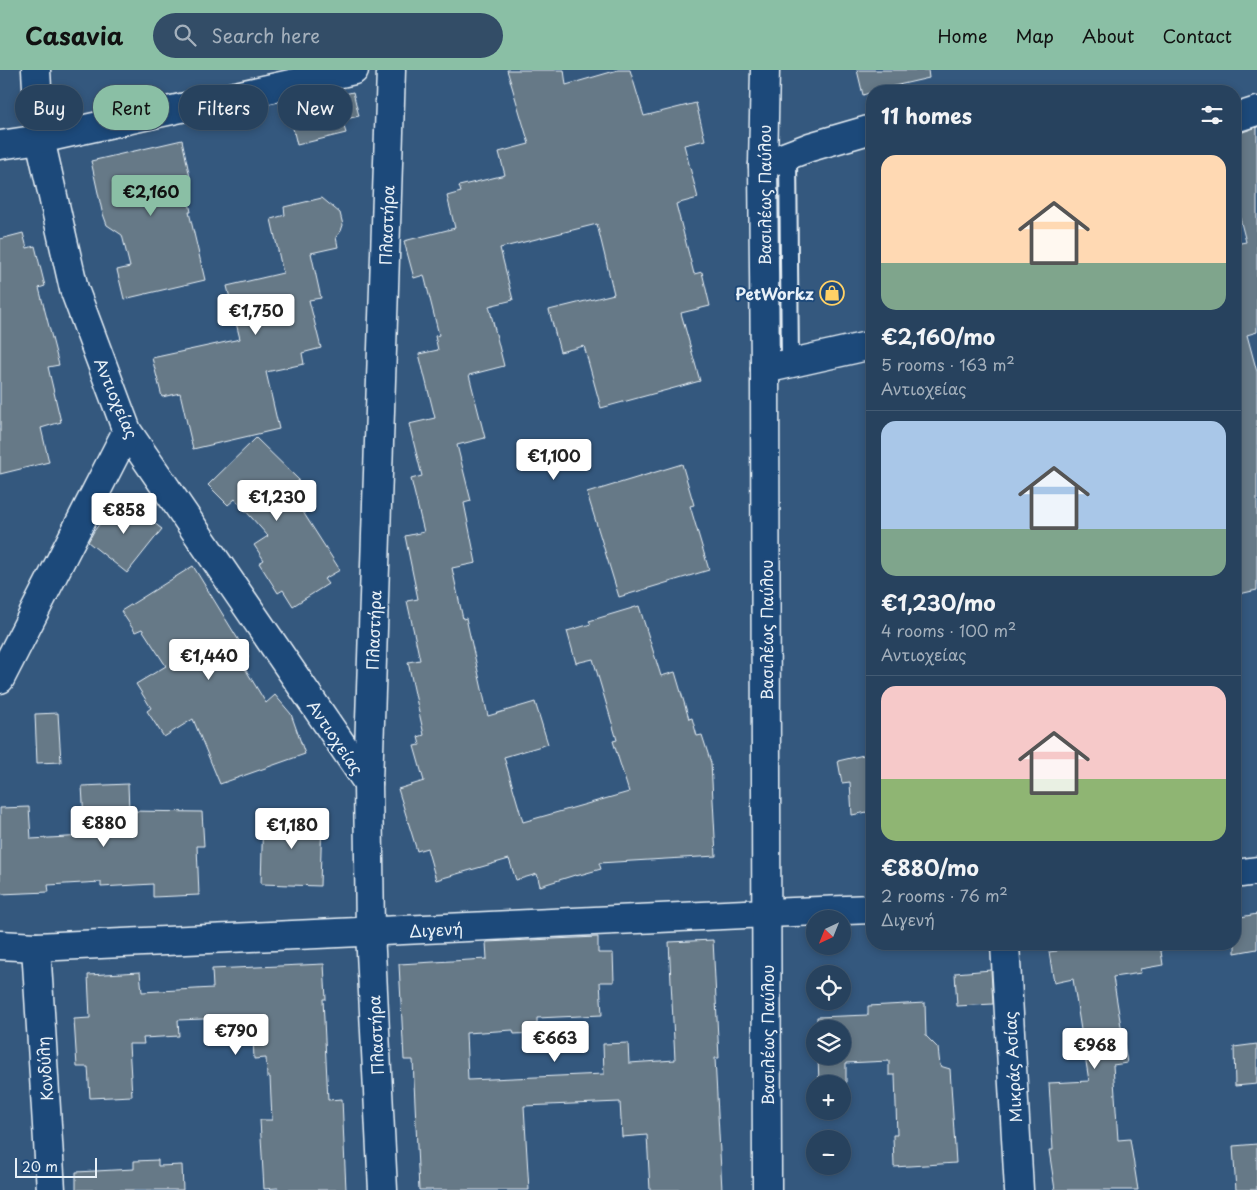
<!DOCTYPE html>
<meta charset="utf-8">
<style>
:root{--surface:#27425e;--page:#334d67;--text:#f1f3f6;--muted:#a4b0bc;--line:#435b73;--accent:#8abfa5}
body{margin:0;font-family:"Playpen Sans",sans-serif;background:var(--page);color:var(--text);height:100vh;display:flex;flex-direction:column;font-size:19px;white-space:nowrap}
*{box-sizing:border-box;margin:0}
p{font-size:16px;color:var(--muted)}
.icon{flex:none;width:28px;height:28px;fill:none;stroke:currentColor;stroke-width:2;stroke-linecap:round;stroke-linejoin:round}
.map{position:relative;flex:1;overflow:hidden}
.sheet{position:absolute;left:866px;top:15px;width:375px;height:865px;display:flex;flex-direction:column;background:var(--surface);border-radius:20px;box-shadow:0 2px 8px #0003,0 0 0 1px var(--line)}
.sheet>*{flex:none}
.guide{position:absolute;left:15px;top:15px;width:475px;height:45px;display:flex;gap:10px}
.needle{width:32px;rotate:223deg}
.tools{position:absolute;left:806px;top:840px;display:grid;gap:10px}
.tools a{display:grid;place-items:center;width:45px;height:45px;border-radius:50%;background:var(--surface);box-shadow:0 2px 8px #0003,0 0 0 1px var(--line);font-size:25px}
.scale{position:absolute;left:15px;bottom:12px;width:82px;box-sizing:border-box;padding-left:5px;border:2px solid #e8f1f8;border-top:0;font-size:14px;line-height:18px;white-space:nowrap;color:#e8f1f8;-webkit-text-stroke:4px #1f4a7a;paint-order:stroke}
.price{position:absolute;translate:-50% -42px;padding:0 11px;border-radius:5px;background:#fff;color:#222;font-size:16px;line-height:32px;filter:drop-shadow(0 1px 2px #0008)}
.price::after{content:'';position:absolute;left:50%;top:30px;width:15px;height:11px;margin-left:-8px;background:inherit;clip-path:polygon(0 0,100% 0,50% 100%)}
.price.current{background:var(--accent);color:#111}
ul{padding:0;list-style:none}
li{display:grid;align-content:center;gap:10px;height:265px;padding:0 15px}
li+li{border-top:1px solid var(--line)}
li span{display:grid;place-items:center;height:155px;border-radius:15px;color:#555}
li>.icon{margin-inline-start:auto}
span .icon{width:90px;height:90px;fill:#fffc;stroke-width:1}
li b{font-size:21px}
h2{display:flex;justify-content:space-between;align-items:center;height:60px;padding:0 15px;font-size:21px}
.chip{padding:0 18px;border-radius:22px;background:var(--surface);box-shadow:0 2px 8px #0003,0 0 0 1px var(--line);font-size:18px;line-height:45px}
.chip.current{background:var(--accent);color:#111}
header{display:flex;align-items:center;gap:30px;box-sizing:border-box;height:70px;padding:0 25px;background:var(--accent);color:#111}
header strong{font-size:24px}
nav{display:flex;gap:28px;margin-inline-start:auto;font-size:18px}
.search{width:350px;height:45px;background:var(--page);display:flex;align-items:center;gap:12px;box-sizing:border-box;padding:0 18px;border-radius:28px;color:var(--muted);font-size:19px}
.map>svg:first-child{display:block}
.building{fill:#667987;stroke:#e8f1f8}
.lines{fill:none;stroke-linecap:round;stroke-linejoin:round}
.lane-casing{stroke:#e8f1f8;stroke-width:20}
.street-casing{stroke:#e8f1f8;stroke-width:31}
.secondary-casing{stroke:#e8f1f8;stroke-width:31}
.lane{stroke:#1f4a7a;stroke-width:16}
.street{stroke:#1f4a7a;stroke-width:28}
.secondary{stroke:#1f4a7a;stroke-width:28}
.labels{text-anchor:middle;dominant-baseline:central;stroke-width:4;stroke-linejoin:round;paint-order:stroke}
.street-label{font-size:16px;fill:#e8f1f8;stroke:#1f4a7a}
.poi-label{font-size:16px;font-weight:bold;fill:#e8f1f8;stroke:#1f4a7a;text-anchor:end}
</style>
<header>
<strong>Casavia</strong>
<div class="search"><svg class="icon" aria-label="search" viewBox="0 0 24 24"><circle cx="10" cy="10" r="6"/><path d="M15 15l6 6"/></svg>Search here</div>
<nav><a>Home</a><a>Map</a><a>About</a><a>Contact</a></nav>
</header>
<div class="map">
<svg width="1257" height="1120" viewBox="0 0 1257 1120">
<rect width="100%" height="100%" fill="#34587e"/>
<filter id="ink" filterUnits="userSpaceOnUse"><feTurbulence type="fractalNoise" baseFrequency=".02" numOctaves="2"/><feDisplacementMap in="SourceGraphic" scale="10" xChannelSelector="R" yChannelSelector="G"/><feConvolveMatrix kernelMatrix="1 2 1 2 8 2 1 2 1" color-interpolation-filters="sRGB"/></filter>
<g filter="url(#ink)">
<g class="building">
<polygon points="507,0 564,0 566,15 618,0 630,0 644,46 696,33 705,70 684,75 698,128 676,134 694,204 702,202 710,236 681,243 700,311 601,338 584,276 560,282 549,240 614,224 597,154 500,178 513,230 489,236 504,296 469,305 485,368 457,375 471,431 464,433 476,493 452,498 463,549 466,548 488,646 535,632 548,674 504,687 523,752 629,722 613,671 617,670 593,589 576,593 567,561 591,554 589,551 639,536 661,606 675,602 689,649 692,648 697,666 702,665 711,693 716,786 599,793 601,799 576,806 575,805 540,816 537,804 516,810 509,789 436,810 427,778 417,781 398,719 424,711 414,676 420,675 418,667 424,665 408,592 420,590 407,531 418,529 405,466 424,462 411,409 422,406 409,354 435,348 419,284 438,280 435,266 439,265 424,205 414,208 404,171 455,158 447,126 461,122 459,116 505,105 499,82 529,74"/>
<polygon points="857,0 928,0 929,8 872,21 872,22 863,25"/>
<polygon points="353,22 359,46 342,50 346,63 297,75 288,37"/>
<polygon points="1257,57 1257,262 1247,265 1257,302 1257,520 1235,525 1235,174 1246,172 1235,129 1235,63 1240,63"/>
<polygon points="182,70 191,112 185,113 191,142 189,142 205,210 124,229 117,200 130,197 122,165 107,155 102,141 91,91"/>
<polygon points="322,128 340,143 343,155 341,161 336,167 338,177 311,183 321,228 309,230 321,278 302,283 304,294 266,302 279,359 193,379 180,323 162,327 152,288 240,269 227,216 283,203 271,149 285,145 284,137"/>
<polygon points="23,163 27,178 35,176 45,216 39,218 59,295 48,297 61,352 41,358 49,392 0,404 0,169"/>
<polygon points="256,368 299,410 289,420 340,500 324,509 328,514 293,536 283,520 278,523 259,493 264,490 254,475 268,466 235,429 228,435 208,415"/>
<polygon points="682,394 694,435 690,436 709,500 619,527 587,423"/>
<polygon points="120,427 162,459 127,503 88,472 94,461"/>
<polygon points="193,496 249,587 241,592 266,633 275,625 291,644 305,684 220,714 193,649 164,667 147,641 151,638 136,614 166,596 142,559 135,562 121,541"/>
<polygon points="58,643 61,692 37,693 35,644"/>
<polygon points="872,683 872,741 852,745 850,712 842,713 838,691"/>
<polygon points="128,714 129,741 202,742 204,776 197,776 199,825 153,827 153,814 101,817 101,812 48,815 49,822 0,824 0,738 29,737 31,769 85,766 82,716"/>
<polygon points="263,744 322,745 320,816 261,814"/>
<polygon points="1257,844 1257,879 1235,883 1235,848"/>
<polygon points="598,867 598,883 613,883 614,912 600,912 602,945 537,948 537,963 514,964 513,960 466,963 468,1010 604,1004 603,974 628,973 629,993 675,990 669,872 713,870 719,988 715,988 722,1120 650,1120 647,1065 622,1067 620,1032 524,1036 529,1120 419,1120 413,990 404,990 399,894 487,889 486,872"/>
<polygon points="1056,874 1160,874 1163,895 1140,899 1141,903 1113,907 1127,993 1113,995 1118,1070 1130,1069 1138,1120 1055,1120 1049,1080 1053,1080 1049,1013 1089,1011 1073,909 1054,913 1049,882 1057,881"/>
<polygon points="324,894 326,929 323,929 328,1030 342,1029 346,1120 279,1120 278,1118 264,1119 260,1050 272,1050 270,1007 267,1007 266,988 254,989 252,947 178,950 179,966 143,968 144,974 129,974 132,1026 90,1028 88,997 77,997 74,949 90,948 88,905 140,902 142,922 213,918 212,899"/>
<polygon points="991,900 993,934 957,936 955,903"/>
<polygon points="925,933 926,966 938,978 940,996 950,999 956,1093 894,1097 893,1065 897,1065 895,1005 889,1005 889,991 846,993 846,1014 819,1014 818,986 842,986 842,959 817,959 817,947 868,945 868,936"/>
<polygon points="1257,974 1257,1014 1235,1016 1234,977"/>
<polygon points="1257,1074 1257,1120 1236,1120 1233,1076"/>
<polygon points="158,1090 158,1096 182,1095 183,1120 76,1120 76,1102 134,1099 134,1091"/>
</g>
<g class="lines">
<g class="lane-casing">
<polyline id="lane" points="788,86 790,293"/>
</g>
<g class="street-casing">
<g id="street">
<polyline points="36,0 40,69 74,219 127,361 368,713"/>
<polyline points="1235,48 1257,41"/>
<polyline points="0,75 40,69 354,0"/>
<polyline points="763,95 810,77 872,59"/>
<polyline points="765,299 872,275"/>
<polyline points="0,609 127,361"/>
<polyline points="1235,804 1257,801"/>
<polyline points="1005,874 1019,1120"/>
<polyline points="0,875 36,877 767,843 872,839"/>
<polyline points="36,877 51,1120"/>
<polyline points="383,1120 370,862 368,713 391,0"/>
</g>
</g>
<g class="secondary-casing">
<polyline id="secondary" points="765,0 763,95 765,299 767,1120"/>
</g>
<use href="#lane" class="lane"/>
<use href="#street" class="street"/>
<use href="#secondary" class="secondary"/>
</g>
</g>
<defs>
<g id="shop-ring" transform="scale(1.25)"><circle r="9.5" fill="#1f4a7a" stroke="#ffd166" stroke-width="1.5"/><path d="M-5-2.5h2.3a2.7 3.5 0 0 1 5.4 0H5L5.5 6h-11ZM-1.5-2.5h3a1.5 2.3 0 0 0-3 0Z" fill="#ffd166"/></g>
</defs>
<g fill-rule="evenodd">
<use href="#shop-ring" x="832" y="223"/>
</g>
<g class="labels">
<g class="street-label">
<text transform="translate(764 125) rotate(-90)">Βασιλέως Παύλου</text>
<text transform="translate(386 155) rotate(-88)">Πλαστήρα</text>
<text transform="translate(117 328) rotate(67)">Αντιοχείας</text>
<text transform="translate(373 560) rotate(-88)">Πλαστήρα</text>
<text transform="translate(766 560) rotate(-90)">Βασιλέως Παύλου</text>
<text transform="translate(336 667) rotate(56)">Αντιοχείας</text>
<text transform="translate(436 859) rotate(-3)">Διγενή</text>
<text transform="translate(375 965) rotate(-93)">Πλαστήρα</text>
<text transform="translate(767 965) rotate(-90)">Βασιλέως Παύλου</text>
<text transform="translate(1012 997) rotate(-93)">Μικράς Ασίας</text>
<text transform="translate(44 999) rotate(-94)">Κονδύλη</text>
</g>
<g class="poi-label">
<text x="814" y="223">PetWorkz</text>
</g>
</g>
</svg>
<div class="tools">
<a><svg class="needle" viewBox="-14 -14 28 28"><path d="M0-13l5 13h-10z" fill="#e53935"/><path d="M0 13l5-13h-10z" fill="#a4b0bc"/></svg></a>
<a><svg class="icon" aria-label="locate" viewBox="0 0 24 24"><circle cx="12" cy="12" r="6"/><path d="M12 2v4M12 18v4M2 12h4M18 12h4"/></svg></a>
<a><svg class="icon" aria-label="layers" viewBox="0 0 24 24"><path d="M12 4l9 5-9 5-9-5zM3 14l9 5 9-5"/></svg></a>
<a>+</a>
<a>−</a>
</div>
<div class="scale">20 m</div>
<b class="price current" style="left:151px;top:147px">€2,160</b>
<b class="price" style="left:256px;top:266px">€1,750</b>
<b class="price" style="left:554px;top:411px">€1,100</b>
<b class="price" style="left:277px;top:452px">€1,230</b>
<b class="price" style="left:124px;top:465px">€858</b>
<b class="price" style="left:209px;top:611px">€1,440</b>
<b class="price" style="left:104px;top:778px">€880</b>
<b class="price" style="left:292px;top:780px">€1,180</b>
<b class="price" style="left:236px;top:986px">€790</b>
<b class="price" style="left:555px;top:993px">€663</b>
<b class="price" style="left:1095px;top:1000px">€968</b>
<div class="guide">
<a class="chip">Buy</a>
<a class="chip current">Rent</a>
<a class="chip">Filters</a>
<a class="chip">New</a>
</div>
<section class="sheet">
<h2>11 homes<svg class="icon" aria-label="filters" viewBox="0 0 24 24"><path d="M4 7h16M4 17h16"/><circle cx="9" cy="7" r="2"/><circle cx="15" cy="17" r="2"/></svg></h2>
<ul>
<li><span style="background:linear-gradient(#ffd9b3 70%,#7fa58c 0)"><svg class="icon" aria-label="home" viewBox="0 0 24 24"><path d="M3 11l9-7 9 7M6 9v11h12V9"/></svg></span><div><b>€2,160/mo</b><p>5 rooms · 163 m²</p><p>Αντιοχείας</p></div></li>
<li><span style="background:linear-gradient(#a9c7e8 70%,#7fa58c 0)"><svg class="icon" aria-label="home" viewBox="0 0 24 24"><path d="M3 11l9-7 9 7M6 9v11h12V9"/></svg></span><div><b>€1,230/mo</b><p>4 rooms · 100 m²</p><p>Αντιοχείας</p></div></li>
<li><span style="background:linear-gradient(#f6c9c9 60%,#8fb573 0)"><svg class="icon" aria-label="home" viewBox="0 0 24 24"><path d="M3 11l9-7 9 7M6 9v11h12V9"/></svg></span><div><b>€880/mo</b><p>2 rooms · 76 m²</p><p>Διγενή</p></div></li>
</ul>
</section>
</div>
